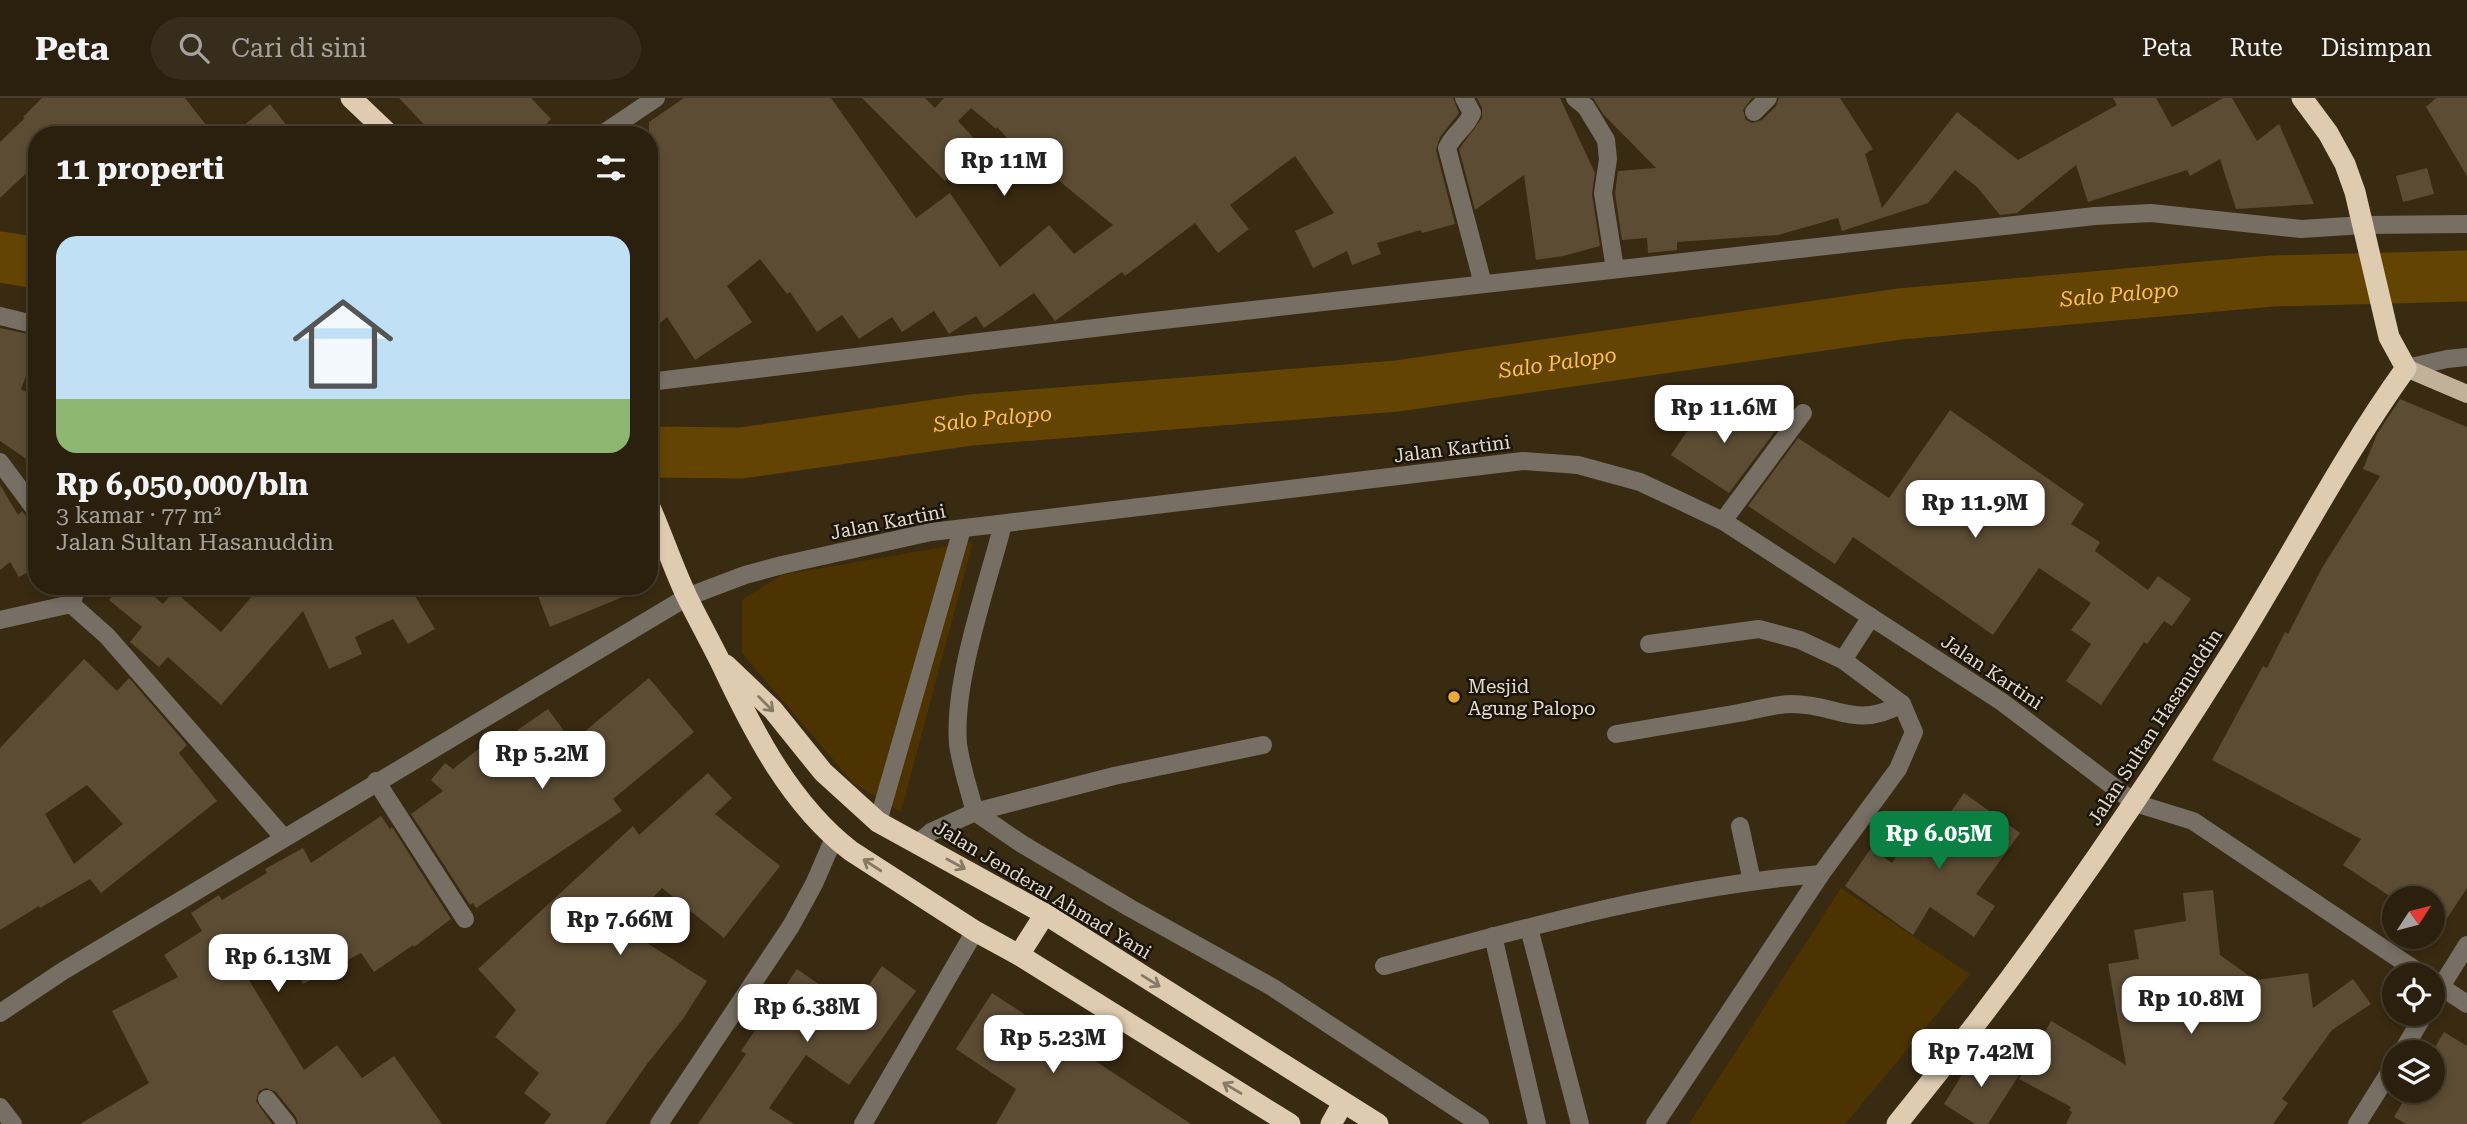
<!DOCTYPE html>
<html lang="id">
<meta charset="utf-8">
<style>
:root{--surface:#2b200e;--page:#372d1c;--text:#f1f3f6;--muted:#a6a39e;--line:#473e2e;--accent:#0b8043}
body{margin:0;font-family:"Roboto Serif",serif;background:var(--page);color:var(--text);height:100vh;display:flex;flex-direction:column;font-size:26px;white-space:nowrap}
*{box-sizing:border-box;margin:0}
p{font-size:23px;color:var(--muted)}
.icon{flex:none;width:38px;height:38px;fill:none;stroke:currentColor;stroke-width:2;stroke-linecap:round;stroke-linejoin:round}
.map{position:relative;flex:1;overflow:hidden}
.sheet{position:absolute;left:28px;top:28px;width:630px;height:469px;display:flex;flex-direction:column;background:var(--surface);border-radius:28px;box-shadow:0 4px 10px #0003,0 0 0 2px var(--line)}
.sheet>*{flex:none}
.needle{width:46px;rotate:54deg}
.tools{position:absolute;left:2382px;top:788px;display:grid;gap:14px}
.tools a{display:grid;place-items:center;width:63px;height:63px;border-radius:50%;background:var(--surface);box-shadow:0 4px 10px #0003,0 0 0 2px var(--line);font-size:35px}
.price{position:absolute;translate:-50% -60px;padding:0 16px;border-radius:14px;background:#fff;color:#222;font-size:23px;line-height:46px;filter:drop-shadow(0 2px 4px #0008)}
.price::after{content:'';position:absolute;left:50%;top:42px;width:21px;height:16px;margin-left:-10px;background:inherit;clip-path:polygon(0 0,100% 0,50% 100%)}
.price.selected{background:var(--accent);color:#fff}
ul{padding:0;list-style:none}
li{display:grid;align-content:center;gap:14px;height:371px;padding:0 28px}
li+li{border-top:2px solid var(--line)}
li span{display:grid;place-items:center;height:217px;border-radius:21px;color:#555}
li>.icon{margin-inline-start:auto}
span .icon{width:126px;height:126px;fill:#fffc;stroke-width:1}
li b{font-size:30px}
h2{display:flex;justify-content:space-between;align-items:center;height:84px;padding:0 28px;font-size:30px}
header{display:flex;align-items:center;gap:42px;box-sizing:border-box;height:98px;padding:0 35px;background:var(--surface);border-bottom:2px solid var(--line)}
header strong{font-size:33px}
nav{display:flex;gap:38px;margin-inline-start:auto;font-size:24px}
.search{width:490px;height:63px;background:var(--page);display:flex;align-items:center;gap:18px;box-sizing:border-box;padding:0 24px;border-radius:38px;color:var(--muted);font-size:26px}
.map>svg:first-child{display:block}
.green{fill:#4c3301}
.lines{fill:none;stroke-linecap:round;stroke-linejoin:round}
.river{stroke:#644403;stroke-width:51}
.building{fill:#5c4c34;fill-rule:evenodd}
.minor{stroke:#776f64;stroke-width:18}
.major{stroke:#c1b19b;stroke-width:18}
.highway{stroke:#dfccb0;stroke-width:21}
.oneway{stroke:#877965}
.poi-dot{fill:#eaaa39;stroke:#1b140a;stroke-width:2.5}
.labels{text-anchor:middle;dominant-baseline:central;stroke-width:5;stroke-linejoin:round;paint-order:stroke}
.street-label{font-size:19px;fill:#e3dacc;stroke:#1b140a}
.poi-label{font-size:19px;fill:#e3dacc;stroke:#1b140a;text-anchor:start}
.water-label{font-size:21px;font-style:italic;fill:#fcbf5b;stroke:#1b140a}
</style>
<header>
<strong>Peta</strong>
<div class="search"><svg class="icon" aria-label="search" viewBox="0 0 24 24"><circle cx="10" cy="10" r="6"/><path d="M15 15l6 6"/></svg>Cari di sini</div>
<nav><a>Peta</a><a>Rute</a><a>Disimpan</a></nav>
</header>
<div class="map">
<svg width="2467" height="1026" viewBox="0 0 2467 1026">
<rect width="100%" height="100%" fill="#392a12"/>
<g class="green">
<polygon points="973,444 901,714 853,685 742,555 742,502 781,477"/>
<polygon points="1841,790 1970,876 1845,1026 1689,1026"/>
</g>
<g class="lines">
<g class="river">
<polyline points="0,159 37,165"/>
<path id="s1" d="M649,354L741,355L971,322L1397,288L1900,216L2272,183L2467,178"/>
</g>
</g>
<g class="building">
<polygon points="42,0 185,0 214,37 37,37 37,65 0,100 0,44 25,20 23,19"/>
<polygon points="399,0 531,0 551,21 535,37 434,37"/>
<polygon points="684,0 831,0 916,120 950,95 1000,169 1049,127 1074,156 1113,127 1007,40 997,29 996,31 971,10 958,23 980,47 945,83 862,0 925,0 935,10 944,0 1453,0 1459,15 1440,39 1436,52 1455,126 1422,135 1421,132 1377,145 1381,156 1352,167 1347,153 1313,170 1295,133 1334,115 1295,58 1230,107 1249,131 1218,155 1195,125 1125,178 1122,174 1055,223 1034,195 984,230 976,218 949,236 934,213 902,234 892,219 859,241 842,217 817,234 790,194 787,196 760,161 727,188 752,224 695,262 667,219 660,225 649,212 649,24"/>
<polygon points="1477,0 1560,0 1595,75 1592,96 1600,148 1563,158 1536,162 1524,77 1475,112 1459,51 1482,20 1482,10"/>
<polygon points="1593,0 1752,0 1743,12 1746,22 1752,25 1762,22 1776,8 1779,0 1840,0 1873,51 1865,56 1882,110 1957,14 2018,62 2117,7 2113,0 2156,0 2172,29 2223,0 2232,0 2257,43 2279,26 2314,106 2236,111 2220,61 2190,78 2187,72 2088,104 2076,67 2017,115 2000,117 1977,89 1955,72 1928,105 1842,133 1838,120 1778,137 1677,144 1677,152 1648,155 1647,140 1622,142 1615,95 1618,73 1656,70 1603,16"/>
<polygon points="2436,0 2467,0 2467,78 2426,9"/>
<polygon points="270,6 294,37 232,37"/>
<polygon points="2427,70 2434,96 2403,104 2396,78"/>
<polygon points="0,230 37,238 37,251 21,291 37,301 37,368 0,343"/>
<polygon points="2400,301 2467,329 2467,790 2440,831 2432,827 2432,800 2394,801 2343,767 2361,741 2212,662 2263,568 2267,570 2285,534 2288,536 2322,470 2380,378 2363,371 2377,336"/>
<polygon points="1704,308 1768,321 1779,328 1729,395 1671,357"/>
<polygon points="1950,312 2084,406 2071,426 2100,444 2095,453 2148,492 2158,478 2191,501 2172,528 2164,523 2147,546 2144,544 2101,607 2066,583 2091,546 2071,532 2091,505 2039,470 1993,537 1853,439 1835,466 1748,408 1798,340 1889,400"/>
<polygon points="0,387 18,417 22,413 28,421 37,425 37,469 19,479 10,464 0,472"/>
<polygon points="120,488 142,488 163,506 174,493 221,534 261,488 409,488 435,531 408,546 393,521 355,539 362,556 329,571 303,513 221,607 168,559 159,569 130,544 142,529 109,502"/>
<polygon points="534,488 647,488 647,489 550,529"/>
<path d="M84,561L117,593L129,580L187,647L179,655L217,703L101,795L90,781L40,810L39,808L0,832V650ZM87,687L123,726L74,766L45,716Z"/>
<polygon points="649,580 694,634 613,701 622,713 476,810 473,805 470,807 411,716 443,693 431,682 445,665 453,671 486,645 490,651 548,611 572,644"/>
<polygon points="708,675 732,700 715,716 780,768 724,840 662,790 629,825 642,835 639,840 707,883 683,921 647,966 605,1026 544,1026 551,1016 524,995 539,975 495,939 516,912 478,871 633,728 639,737"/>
<polygon points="1964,695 2020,735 1976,796 1995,808 1974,839 1930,809 1913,837 1845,788 1871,750 1892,765 1906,743 1922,755"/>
<polygon points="381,718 390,731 392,729 451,821 414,849 413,847 374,874 361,855 303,886 287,855 247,879 304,972 337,947 362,980 394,958 442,1026 298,1026 296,1019 276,994 266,990 259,993 256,1003 272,1026 80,1026 149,985 112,913 178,879 164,857 202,833 191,815 219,797 222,802 267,775 265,771 303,750 311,765"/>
<polygon points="2213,792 2220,857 2255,882 2308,875 2313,910 2353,881 2371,906 2332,932 2282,1001 2288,1005 2273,1026 2066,1026 2072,1014 2069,1012 2071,1009 2019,981 2051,923 2126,967 2108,866 2139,861 2134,832 2186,823 2183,795"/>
<polygon points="882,868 916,893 849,987 806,957 769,1010 794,1026 698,1026 746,956 741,953 797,871 853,910"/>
<polygon points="992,895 1191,1026 996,1026 1016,991 956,951"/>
<polygon points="2444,934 2467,948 2467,1026 2406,1026 2394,1019 2410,992 2432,992 2432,954"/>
<polygon points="1978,951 2019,977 1988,1026 1975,1026 1944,1006"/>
</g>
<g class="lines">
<g class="minor">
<path d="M1464,0L1472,15C1467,29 1453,36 1447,50L1483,186"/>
<polyline points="1575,0 1586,9 1606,42 1608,61 1603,95 1615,171"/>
<polyline points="1754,14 1768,0"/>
<polyline points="601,37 656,0"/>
<polyline points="0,218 37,227"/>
<polyline points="2406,270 2447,261 2467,259"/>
<polyline points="649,284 1136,225 2095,118 2151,115 2301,131 2364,127 2467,126"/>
<polyline points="0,364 37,414"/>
<polyline points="1723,423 1803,315"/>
<polyline points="71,506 107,538 284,740"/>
<polyline points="71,506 78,488"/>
<polyline points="0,522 71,506"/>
<polyline points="1649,546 1759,531 1800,542 1843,562 1902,606 1914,634 1898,671 1821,776 1655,1026"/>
<polyline points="1843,562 1871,519"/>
<path d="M1616,636C1657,629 1698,622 1739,615C1756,612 1775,606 1792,606C1838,606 1854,632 1902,606"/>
<polyline points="1263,647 1114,678 975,714 1022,746 1130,810 1272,889 1480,1026"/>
<polyline points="376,683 465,821"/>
<polyline points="878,724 962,431"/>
<polyline points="1740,728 1752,783"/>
<path d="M918,745L931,734L975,714C969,692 961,668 958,646C953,582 987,489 1003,426"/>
<polyline points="1529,830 1580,1026"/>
<polyline points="1493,838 1537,1026"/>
<path d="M1384,868C1527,829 1673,788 1821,776"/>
<polyline points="2432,883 2467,906"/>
<polyline points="2432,903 2467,847"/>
<polyline points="0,915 63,873 687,499 745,477 782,467 931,434 1523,363 1578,367 1640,384 1723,423 2002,604 2135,705 2193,723 2423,877"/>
<polyline points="2402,954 2425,915"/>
<polyline points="267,1001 287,1026"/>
<polyline points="0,1009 13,1026"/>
<polyline points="659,1026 791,828 814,786 834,740"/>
<polyline points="863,1026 975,833"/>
<polyline points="2357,1026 2394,967"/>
</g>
<polyline class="major" points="2406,270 2467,296"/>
<g class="highway">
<polyline points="351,0 390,37"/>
<path d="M649,407C663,438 673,470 688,501C699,523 711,545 722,567C754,635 791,707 851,753L975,833L1019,857L1290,1026"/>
<polyline points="726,567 773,612 823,674 878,724 1045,816 1378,1026"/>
<polyline points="1019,857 1045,816"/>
<polyline points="1331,1026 1343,1005"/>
<path d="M1897,1026C2020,875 2131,715 2234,550C2292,457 2342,359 2406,270L2389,239L2355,94L2345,66L2328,35L2302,0"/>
</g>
</g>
<defs><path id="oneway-shaft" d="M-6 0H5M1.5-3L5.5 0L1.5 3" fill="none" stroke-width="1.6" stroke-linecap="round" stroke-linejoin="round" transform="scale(1.75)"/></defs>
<g class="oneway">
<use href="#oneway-shaft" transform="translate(766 606) rotate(45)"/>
<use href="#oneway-shaft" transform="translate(956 766) rotate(29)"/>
<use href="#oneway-shaft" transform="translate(872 767) rotate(-147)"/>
<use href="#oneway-shaft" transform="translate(1151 883) rotate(32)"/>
<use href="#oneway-shaft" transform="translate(1232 990) rotate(-149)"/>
</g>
<circle class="poi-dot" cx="1454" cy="599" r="7"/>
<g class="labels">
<g class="street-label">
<text transform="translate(1452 351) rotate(-7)">Jalan Kartini</text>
<text transform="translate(888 424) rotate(-11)">Jalan Kartini</text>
<text transform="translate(1992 574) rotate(34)">Jalan Kartini</text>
<text transform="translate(2155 629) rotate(-57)">Jalan Sultan Hasanuddin</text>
<text transform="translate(1043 792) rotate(31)">Jalan Jenderal Ahmad Yani</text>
</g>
<g class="poi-label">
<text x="1468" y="588">Mesjid<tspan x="1468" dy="22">Agung Palopo</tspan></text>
</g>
<g class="water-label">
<text stroke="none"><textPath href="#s1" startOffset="1480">Salo Palopo</textPath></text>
<text stroke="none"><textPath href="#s1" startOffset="914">Salo Palopo</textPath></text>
<text stroke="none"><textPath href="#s1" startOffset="346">Salo Palopo</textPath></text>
</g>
</g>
</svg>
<div class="tools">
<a><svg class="needle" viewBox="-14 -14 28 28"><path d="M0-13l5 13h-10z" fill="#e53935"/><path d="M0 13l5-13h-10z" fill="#a6a39e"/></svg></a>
<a><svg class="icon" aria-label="locate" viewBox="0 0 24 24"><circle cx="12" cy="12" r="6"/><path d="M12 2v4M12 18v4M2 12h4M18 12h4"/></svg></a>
<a><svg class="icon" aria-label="layers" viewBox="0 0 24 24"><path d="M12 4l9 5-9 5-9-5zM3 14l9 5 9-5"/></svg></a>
</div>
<b class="price" style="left:1004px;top:100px">Rp 11M</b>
<b class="price" style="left:1724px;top:347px">Rp 11.6M</b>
<b class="price" style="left:1975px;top:442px">Rp 11.9M</b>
<b class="price" style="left:542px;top:693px">Rp 5.2M</b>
<b class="price selected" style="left:1939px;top:773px">Rp 6.05M</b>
<b class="price" style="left:620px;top:859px">Rp 7.66M</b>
<b class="price" style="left:278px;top:896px">Rp 6.13M</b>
<b class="price" style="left:2191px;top:938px">Rp 10.8M</b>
<b class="price" style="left:807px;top:946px">Rp 6.38M</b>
<b class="price" style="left:1053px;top:977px">Rp 5.23M</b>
<b class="price" style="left:1981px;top:991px">Rp 7.42M</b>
<section class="sheet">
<h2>11 properti<svg class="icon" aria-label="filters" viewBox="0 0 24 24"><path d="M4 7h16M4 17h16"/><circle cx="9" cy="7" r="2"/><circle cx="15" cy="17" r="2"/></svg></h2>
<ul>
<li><span style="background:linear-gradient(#bfe0f5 75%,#8fb573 0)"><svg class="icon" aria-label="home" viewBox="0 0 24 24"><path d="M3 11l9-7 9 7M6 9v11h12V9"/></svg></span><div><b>Rp 6,050,000/bln</b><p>3 kamar · 77 m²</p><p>Jalan Sultan Hasanuddin</p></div></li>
</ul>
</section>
</div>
